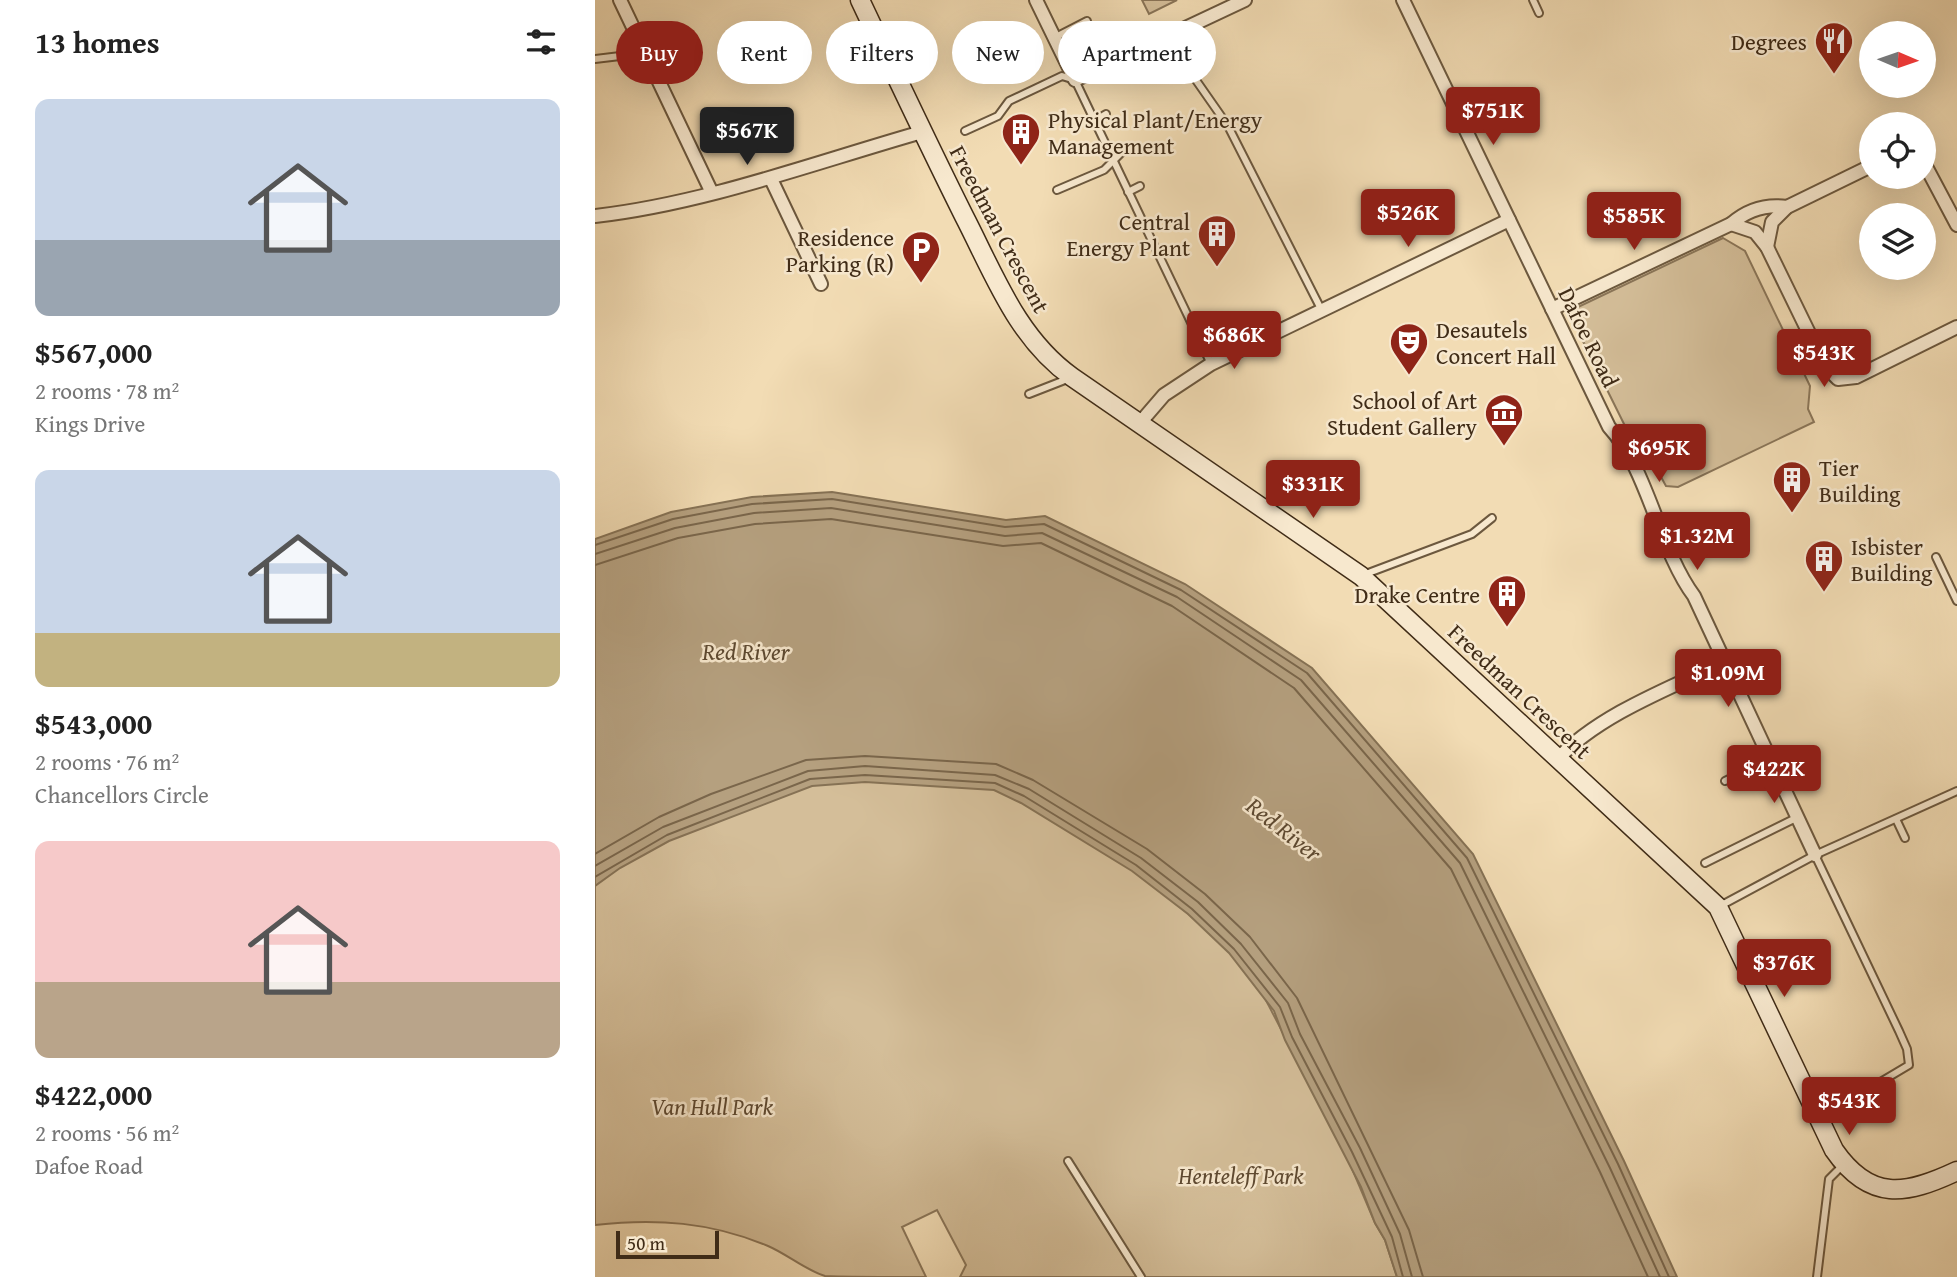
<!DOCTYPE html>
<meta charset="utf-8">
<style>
:root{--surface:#fff;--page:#f6f6f6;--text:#222;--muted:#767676;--accent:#8f2418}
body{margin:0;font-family:"Gentium Book Plus",serif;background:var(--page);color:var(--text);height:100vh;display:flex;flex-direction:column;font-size:26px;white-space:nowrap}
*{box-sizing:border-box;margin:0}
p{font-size:23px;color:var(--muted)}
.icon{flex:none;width:38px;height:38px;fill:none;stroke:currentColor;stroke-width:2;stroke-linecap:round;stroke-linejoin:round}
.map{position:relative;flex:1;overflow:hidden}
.side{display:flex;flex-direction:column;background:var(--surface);width:595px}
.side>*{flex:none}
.top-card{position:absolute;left:21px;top:21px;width:665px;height:63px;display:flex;gap:14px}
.needle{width:46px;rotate:92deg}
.controls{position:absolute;left:1264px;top:21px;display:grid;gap:14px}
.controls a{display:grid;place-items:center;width:77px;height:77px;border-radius:50%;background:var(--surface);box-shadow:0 7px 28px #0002;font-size:35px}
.scale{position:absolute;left:21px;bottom:18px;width:103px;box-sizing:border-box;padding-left:7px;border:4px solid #402c17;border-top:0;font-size:19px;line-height:24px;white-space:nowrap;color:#402c17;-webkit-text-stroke:5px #f7e8ce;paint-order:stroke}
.price{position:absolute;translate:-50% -60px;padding:0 16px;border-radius:7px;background:var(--accent);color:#fff;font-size:23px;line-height:46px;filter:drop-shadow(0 2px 4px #0008)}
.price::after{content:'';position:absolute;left:50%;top:42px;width:21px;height:16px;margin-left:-10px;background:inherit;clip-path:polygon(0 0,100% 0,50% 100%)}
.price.current{background:#222;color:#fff}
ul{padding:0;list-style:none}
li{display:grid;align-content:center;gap:14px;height:371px;padding:0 35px}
li span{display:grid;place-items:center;height:217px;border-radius:14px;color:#555}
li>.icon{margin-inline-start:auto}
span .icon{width:126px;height:126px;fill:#fffc;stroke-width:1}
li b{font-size:30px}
h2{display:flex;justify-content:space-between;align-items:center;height:84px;padding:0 35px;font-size:30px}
.pill{padding:0 24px;border-radius:32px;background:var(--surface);box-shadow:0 7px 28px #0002;font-size:24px;line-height:63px}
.pill.current{background:var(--accent);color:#fff}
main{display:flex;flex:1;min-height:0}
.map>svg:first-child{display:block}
.green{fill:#d4be99;stroke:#8a7558;stroke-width:2}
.water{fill:#b5a07f;stroke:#867255;stroke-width:2}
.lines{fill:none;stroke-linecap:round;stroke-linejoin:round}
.shore{stroke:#7a664b;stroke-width:2}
.lane-casing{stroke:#6c583e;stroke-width:10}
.street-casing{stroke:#6c583e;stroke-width:16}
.secondary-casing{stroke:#402c17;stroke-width:21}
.lane{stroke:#f7e8ce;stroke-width:6}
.street{stroke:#f7e8ce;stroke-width:12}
.secondary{stroke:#f7e8ce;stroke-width:18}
.labels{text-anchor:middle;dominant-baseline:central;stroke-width:5;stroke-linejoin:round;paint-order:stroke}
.poi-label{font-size:23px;fill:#402c17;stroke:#f7e8ce;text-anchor:end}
.street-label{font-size:23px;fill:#402c17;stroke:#f7e8ce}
.park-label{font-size:23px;font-style:italic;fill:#5e4931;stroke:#f7e8ce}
.water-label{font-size:24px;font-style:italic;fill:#5d4931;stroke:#f7e8ce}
</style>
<main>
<section class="side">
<h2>13 homes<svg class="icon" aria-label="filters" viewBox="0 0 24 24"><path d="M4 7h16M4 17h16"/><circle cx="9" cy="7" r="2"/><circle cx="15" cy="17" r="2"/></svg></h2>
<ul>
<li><span style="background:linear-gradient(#c9d6e8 65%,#9aa5b1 0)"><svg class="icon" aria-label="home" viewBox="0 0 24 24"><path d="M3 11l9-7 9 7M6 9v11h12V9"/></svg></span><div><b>$567,000</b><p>2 rooms · 78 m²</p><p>Kings Drive</p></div></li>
<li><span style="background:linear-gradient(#c9d6e8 75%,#c2b280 0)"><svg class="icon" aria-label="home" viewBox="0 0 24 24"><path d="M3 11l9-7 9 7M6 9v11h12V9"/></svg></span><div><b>$543,000</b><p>2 rooms · 76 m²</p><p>Chancellors Circle</p></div></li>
<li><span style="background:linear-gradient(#f6c9c9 65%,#b9a48a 0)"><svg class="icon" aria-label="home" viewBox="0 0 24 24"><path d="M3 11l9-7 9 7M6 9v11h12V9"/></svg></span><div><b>$422,000</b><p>2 rooms · 56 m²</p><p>Dafoe Road</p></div></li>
</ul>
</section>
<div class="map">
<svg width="1362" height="1277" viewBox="0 0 1362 1277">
<rect width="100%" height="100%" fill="#f2dcb4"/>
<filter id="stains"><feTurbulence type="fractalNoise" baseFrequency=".00286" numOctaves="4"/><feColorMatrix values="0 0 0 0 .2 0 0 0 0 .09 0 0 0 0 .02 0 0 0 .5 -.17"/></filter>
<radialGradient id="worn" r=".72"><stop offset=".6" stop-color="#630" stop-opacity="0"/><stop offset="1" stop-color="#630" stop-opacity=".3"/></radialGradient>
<g class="green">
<polygon points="547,0 582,0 554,14"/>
<polygon points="1128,238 1150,251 1215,386 1213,409 1219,422 1083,487 1071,486 1044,437 1031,428 980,325 983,307"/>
<path d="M378,776L478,818L651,962L750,1152L780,1223L790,1240L802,1277H365L371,1265L342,1210L307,1227L331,1277C309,1277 247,1277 230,1276C210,1270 192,1254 173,1246C116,1222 61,1218 0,1225V870L175,778Z"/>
</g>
<polygon class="water" points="237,492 411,520 450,516 590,584 717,668 878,854 1029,1161 1082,1277 802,1277 790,1240 780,1223 766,1187 690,1040 679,1011 634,953 593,914 537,871 426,803 399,790 270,782 217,786 74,841 25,868 0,886 0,539 76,512 157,497"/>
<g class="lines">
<g class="shore">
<polyline points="0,545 78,519 157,504 237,499 410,527 449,524 586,590 712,673 872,858 1023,1164 1074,1277"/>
<polyline points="0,554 80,528 159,513 236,508 410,536 447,533 582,597 706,680 865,863 1015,1168 1065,1277"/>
<polyline points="0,565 83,538 160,524 236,519 408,546 446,543 577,606 699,688 856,869 1005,1172 1053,1277"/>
<polyline points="0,854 64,817 116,794 211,760 270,756 401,764 438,780 552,849 610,894 655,937 702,998 814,1230 828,1277"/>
<polyline points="0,866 68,827 213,771 270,766 400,775 434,789 546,858 603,902 646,944 693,1003 705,1034 765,1148 805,1234 817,1277"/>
<polyline points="0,877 72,835 215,779 270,775 400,783 429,796 541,865 597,909 639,949 685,1007 697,1037 757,1152 797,1237 808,1277"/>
</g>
<g class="lane-casing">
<g id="lane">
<polyline points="938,0 944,13"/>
<polyline points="578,35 596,73 633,126 726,309"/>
<polyline points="459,38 492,21"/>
<polyline points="0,59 50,53"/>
<polyline points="865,119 892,106 901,113"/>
<polyline points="499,121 511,114"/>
<polyline points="370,131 403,116 414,101 467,76 480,80 616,364"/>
<polyline points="462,190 509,170 528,151"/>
<polyline points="533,192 545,186"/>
<polyline points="434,394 475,378"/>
<polyline points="1341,557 1362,601"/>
<polyline points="768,575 877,534 897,518"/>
<polyline points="1130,781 1175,759"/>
<polyline points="1301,819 1310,838"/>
<polyline points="1220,855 1304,1031 1312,1049 1314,1065 1240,1109 1223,1108"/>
<polyline points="1110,863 1203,817"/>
<polyline points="1125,906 1220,855 1362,791"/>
<polyline points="473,1161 546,1277"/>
<polyline points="1222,1277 1234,1179 1249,1164"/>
</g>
</g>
<g class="street-casing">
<g id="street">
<polyline points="25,0 117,193"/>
<polyline points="441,0 480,80 650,0"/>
<path d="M808,0L1014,427C1053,469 1064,549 1099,596L1220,855"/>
<polyline points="1328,161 1362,225"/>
<polyline points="176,179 226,284"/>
<path d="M0,216C112,203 218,163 327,132"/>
<polyline points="1136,224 1160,232 1172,247 1230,366 1243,379 1261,377 1362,327"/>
<polyline points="1172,247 1177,222 1192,207 1276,166"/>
<path d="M957,309L1136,224C1152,210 1171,204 1192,207"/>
<polyline points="544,424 569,395 616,364 914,220"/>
<path d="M962,760C1001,716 1077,687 1130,662"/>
</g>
</g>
<g class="secondary-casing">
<path id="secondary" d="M265,0C299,72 333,144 369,216C399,274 422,338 477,377L766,576L1123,907L1239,1150C1275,1202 1311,1195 1362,1171"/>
</g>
<use href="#lane" class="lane"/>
<use href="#street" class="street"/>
<use href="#secondary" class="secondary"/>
</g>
<defs>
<g id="restaurant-pin" transform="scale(2.0125)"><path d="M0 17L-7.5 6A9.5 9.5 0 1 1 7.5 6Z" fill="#8f2418" stroke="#f7e8ce"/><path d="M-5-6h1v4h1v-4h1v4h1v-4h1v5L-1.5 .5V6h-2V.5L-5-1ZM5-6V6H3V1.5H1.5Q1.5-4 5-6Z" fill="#fff"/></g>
<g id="building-pin" transform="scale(2.0125)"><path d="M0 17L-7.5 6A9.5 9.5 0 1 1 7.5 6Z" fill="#8f2418" stroke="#f7e8ce"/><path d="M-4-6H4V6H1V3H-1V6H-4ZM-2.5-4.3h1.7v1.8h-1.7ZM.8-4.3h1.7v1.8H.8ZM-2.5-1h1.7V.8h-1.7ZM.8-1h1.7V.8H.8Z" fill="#fff"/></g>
<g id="parking-pin" transform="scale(2.0125)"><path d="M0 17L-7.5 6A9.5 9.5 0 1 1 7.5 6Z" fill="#8f2418" stroke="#f7e8ce"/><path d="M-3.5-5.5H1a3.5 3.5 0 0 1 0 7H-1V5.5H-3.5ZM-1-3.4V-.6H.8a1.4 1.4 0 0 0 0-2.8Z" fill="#fff"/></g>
<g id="theatre-pin" transform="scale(2.0125)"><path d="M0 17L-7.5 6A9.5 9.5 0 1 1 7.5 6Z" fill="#8f2418" stroke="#f7e8ce"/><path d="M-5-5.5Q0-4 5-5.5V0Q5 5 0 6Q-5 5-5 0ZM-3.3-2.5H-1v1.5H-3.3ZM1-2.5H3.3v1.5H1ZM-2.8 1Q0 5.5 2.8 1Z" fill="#fff"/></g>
<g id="museum-pin" transform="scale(2.0125)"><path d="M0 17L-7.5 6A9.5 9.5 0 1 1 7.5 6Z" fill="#8f2418" stroke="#f7e8ce"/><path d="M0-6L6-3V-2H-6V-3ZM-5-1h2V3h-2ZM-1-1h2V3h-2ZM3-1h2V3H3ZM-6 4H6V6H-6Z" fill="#fff"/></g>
</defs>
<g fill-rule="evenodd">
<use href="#restaurant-pin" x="1239" y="41"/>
<use href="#building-pin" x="426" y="132"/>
<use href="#building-pin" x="622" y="234"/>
<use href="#parking-pin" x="326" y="250"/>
<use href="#theatre-pin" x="814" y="342"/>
<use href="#museum-pin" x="909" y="413"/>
<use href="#building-pin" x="1197" y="480"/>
<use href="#building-pin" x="1229" y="559"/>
<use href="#building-pin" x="912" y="594"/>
</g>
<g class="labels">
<g class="poi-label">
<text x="1212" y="41">Degrees</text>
<text x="453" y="119" text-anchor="start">Physical Plant/Energy<tspan x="453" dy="26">Management</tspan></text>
<text x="595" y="221">Central<tspan x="595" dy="26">Energy Plant</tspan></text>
<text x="299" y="237">Residence<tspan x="299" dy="26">Parking (R)</tspan></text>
<text x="841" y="329" text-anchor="start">Desautels<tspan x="841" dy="26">Concert Hall</tspan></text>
<text x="882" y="400">School of Art<tspan x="882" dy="26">Student Gallery</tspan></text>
<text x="1224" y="467" text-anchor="start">Tier<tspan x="1224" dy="26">Building</tspan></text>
<text x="1256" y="546" text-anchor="start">Isbister<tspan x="1256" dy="26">Building</tspan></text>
<text x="885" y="594">Drake Centre</text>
</g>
<g class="street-label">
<text transform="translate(405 229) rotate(62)">Freedman Crescent</text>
<text transform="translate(994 337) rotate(64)">Dafoe Road</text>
<text transform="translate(925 691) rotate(43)">Freedman Crescent</text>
</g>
<g class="park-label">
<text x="117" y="1106">Van Hull Park</text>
<text x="646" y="1175">Henteleff Park</text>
</g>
<g class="water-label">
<text x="151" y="651">Red River</text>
<text transform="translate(689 829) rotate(38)">Red River</text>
</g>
</g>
<rect width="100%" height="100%" filter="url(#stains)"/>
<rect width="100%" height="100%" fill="url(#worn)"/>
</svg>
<div class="controls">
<a><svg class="needle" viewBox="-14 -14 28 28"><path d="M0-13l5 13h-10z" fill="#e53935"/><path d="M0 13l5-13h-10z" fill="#767676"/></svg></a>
<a><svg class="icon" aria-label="locate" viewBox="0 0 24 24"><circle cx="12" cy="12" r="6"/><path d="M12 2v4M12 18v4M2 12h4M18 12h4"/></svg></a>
<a><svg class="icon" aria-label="layers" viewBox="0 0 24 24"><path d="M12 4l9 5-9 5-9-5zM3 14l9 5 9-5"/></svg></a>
</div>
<div class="scale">50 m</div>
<b class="price" style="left:898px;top:147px">$751K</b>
<b class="price current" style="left:152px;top:167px">$567K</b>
<b class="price" style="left:813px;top:249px">$526K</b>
<b class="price" style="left:1039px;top:252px">$585K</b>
<b class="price" style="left:639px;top:371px">$686K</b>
<b class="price" style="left:1229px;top:389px">$543K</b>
<b class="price" style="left:1064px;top:484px">$695K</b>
<b class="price" style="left:718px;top:520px">$331K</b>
<b class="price" style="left:1102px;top:572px">$1.32M</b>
<b class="price" style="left:1133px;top:709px">$1.09M</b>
<b class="price" style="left:1179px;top:805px">$422K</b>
<b class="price" style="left:1189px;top:999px">$376K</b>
<b class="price" style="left:1254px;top:1137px">$543K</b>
<div class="top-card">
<a class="pill current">Buy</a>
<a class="pill">Rent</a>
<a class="pill">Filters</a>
<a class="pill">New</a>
<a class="pill">Apartment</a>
</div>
</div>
</main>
